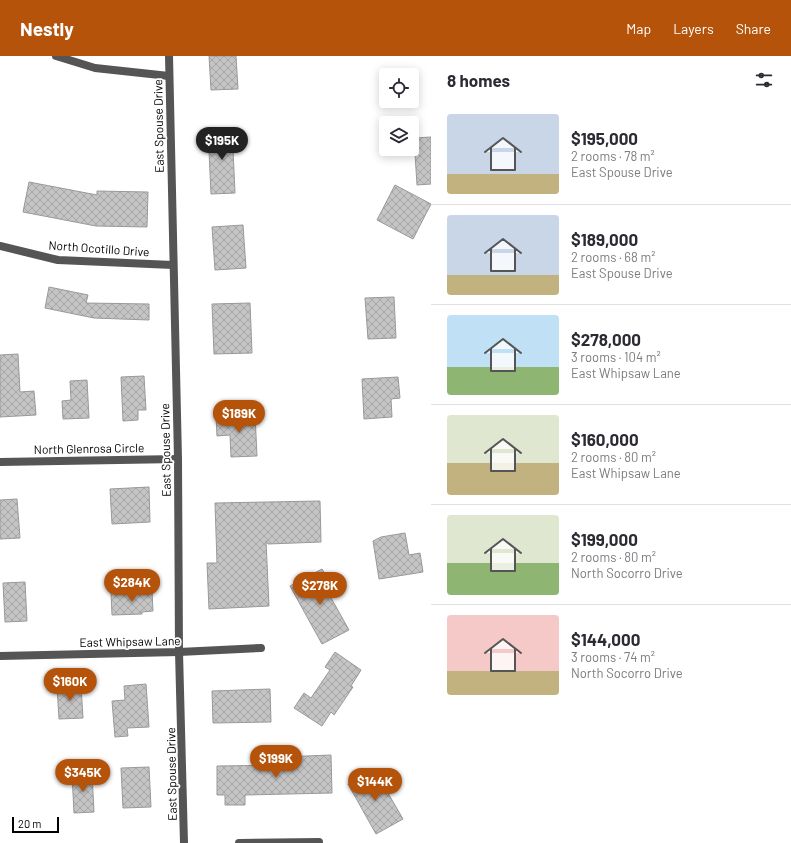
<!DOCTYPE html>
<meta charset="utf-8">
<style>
:root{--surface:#fff;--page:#f7f7f7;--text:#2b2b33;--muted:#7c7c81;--line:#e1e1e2;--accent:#b45309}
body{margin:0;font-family:Barlow,sans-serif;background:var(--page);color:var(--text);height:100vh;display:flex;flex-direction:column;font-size:15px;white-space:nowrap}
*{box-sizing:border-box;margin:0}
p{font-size:13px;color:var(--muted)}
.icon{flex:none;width:22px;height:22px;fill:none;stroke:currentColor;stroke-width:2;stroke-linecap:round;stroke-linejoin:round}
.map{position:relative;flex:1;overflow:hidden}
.panel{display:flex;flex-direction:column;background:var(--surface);width:360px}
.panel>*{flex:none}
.fabs{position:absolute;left:379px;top:12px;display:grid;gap:8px}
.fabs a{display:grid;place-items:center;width:40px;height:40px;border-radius:4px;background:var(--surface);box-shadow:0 2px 10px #0003;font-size:20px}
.scale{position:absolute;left:12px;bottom:10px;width:47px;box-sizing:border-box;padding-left:4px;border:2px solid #000;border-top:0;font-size:11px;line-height:14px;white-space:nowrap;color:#000;-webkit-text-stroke:3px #fff;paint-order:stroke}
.price{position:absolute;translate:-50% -34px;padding:0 9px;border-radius:14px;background:var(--accent);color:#fff;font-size:13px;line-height:26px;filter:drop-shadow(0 1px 2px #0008)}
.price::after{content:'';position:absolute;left:50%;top:24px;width:12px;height:9px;margin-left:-6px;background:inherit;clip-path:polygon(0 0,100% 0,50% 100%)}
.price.current{background:#222;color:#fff}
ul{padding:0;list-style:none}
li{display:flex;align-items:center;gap:12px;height:100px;padding:0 16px}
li+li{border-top:1px solid var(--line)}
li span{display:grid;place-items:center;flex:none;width:112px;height:80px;border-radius:4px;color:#555}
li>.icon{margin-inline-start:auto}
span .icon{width:48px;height:48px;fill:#fffc;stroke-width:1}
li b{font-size:17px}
h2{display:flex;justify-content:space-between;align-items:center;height:48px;padding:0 16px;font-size:17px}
header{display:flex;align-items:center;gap:24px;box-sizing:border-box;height:56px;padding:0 20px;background:var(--accent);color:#fff}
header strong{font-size:19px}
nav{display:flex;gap:22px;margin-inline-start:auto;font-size:14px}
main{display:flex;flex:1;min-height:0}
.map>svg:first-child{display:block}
.building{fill:url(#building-cross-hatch);stroke:#999}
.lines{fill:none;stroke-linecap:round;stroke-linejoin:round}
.street{stroke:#555;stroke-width:8}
.labels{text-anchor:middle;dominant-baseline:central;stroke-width:3.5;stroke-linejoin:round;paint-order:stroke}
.street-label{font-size:12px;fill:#000;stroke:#fff}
</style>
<header>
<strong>Nestly</strong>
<nav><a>Map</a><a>Layers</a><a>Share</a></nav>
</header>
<main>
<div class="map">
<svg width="431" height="787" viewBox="0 0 431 787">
<defs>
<pattern id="building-cross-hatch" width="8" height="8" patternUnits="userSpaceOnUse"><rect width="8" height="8" fill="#c4c4c4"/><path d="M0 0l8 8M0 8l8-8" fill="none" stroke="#a7a7a7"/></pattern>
</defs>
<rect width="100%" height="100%" fill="#fff"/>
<g class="building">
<polygon points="209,0 236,0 238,33 211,34"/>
<polygon points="232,72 235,137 211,138 208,73"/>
<polygon points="431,81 431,128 417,129 414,82"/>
<polygon points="29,126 97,139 97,135 148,136 147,171 96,170 23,156"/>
<polygon points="395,129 431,148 413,183 377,164"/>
<polygon points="243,169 246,212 215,214 212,171"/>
<polygon points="49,231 88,239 86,247 149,248 149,264 94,262 45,252"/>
<polygon points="394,241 396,282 368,283 365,242"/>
<polygon points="250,247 252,297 214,298 212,248"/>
<polygon points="18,298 20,336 34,335 36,359 0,361 0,299"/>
<polygon points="144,320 146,354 138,354 138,364 123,365 121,321"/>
<polygon points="398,321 400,342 391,343 392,361 364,363 362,323"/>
<polygon points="87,324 89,362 63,363 62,345 71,344 70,325"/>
<polygon points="255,358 257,400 231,401 230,379 217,380 216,360"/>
<polygon points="149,431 150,466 112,468 110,433"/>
<polygon points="17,443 20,482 0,483 0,444"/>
<polygon points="320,445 321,486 268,488 266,485 269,550 209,553 207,507 217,507 215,447"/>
<polygon points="405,477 409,499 420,497 423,516 379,523 373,485 381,481"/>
<polygon points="322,513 331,528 325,531 349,574 322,588 290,530"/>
<polygon points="25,526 27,565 5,566 3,527"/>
<polygon points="152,535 153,555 142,556 142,558 112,559 111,537"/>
<polygon points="335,596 361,614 351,630 353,631 334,659 331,656 322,670 294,652 304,637 311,642 330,614 325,611"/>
<polygon points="146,628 149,671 127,672 128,680 115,681 112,645 125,644 124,630"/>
<polygon points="81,630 83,662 59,663 57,631"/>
<polygon points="270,633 271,666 213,667 212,635"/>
<polygon points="331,699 332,737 245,739 245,749 225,749 225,739 217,739 217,710 282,709 282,701"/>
<polygon points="149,711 151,751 123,752 121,712"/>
<polygon points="374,713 403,763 376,778 348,728"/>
<polygon points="92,717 94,756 74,757 72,718"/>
</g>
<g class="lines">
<g class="street">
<polyline points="56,0 95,12 169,20"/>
<polyline points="169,0 178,403 179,596 184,787"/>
<polyline points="0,190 58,204 173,209"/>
<polyline points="0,406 178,403"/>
<polyline points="0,600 179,596 261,592"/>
<polyline points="239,787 319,786"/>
</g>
</g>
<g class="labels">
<g class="street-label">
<text transform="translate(158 70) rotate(-91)">East Spouse Drive</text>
<text transform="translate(99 192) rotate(4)">North Ocotillo Drive</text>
<text transform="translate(89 392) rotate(-1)">North Glenrosa Circle</text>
<text transform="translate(165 394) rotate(-91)">East Spouse Drive</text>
<text transform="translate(130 585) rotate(-1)">East Whipsaw Lane</text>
<text transform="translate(171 718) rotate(-91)">East Spouse Drive</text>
</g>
</g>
</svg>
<div class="fabs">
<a><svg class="icon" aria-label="locate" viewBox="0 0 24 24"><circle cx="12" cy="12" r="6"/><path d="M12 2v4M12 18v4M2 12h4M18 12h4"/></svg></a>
<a><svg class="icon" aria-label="layers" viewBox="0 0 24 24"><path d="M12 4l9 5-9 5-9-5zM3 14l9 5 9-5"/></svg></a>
</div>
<div class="scale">20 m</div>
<b class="price current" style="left:222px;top:105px">$195K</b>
<b class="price" style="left:239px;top:378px">$189K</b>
<b class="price" style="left:132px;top:547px">$284K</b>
<b class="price" style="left:320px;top:550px">$278K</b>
<b class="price" style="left:70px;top:646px">$160K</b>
<b class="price" style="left:276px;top:723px">$199K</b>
<b class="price" style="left:83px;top:737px">$345K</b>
<b class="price" style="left:375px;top:746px">$144K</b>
</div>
<section class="panel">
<h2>8 homes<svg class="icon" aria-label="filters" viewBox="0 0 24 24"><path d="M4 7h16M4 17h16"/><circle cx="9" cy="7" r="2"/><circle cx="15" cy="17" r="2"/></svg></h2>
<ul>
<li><span style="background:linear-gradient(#c9d6e8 75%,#c2b280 0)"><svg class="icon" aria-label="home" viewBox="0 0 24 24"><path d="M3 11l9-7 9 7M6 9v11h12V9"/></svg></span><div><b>$195,000</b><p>2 rooms · 78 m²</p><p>East Spouse Drive</p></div></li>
<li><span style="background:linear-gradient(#c9d6e8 75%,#c2b280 0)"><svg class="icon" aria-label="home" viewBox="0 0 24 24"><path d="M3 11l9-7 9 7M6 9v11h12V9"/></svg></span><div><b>$189,000</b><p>2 rooms · 68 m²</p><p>East Spouse Drive</p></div></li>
<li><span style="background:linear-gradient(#bfe0f5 65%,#8fb573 0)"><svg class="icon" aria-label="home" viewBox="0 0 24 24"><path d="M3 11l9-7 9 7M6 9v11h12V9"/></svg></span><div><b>$278,000</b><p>3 rooms · 104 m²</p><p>East Whipsaw Lane</p></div></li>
<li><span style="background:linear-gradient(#dfe7d0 60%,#c2b280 0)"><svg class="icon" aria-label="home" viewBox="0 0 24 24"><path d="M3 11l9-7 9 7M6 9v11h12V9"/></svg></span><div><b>$160,000</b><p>2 rooms · 80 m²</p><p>East Whipsaw Lane</p></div></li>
<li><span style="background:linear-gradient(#dfe7d0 60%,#8fb573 0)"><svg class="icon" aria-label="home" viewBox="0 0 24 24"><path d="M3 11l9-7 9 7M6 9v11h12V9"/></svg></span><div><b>$199,000</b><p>2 rooms · 80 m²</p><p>North Socorro Drive</p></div></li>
<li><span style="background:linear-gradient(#f6c9c9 70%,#c2b280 0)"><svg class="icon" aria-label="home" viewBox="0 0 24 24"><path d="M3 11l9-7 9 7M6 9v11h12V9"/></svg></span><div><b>$144,000</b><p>3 rooms · 74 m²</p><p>North Socorro Drive</p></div></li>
</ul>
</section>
</main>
